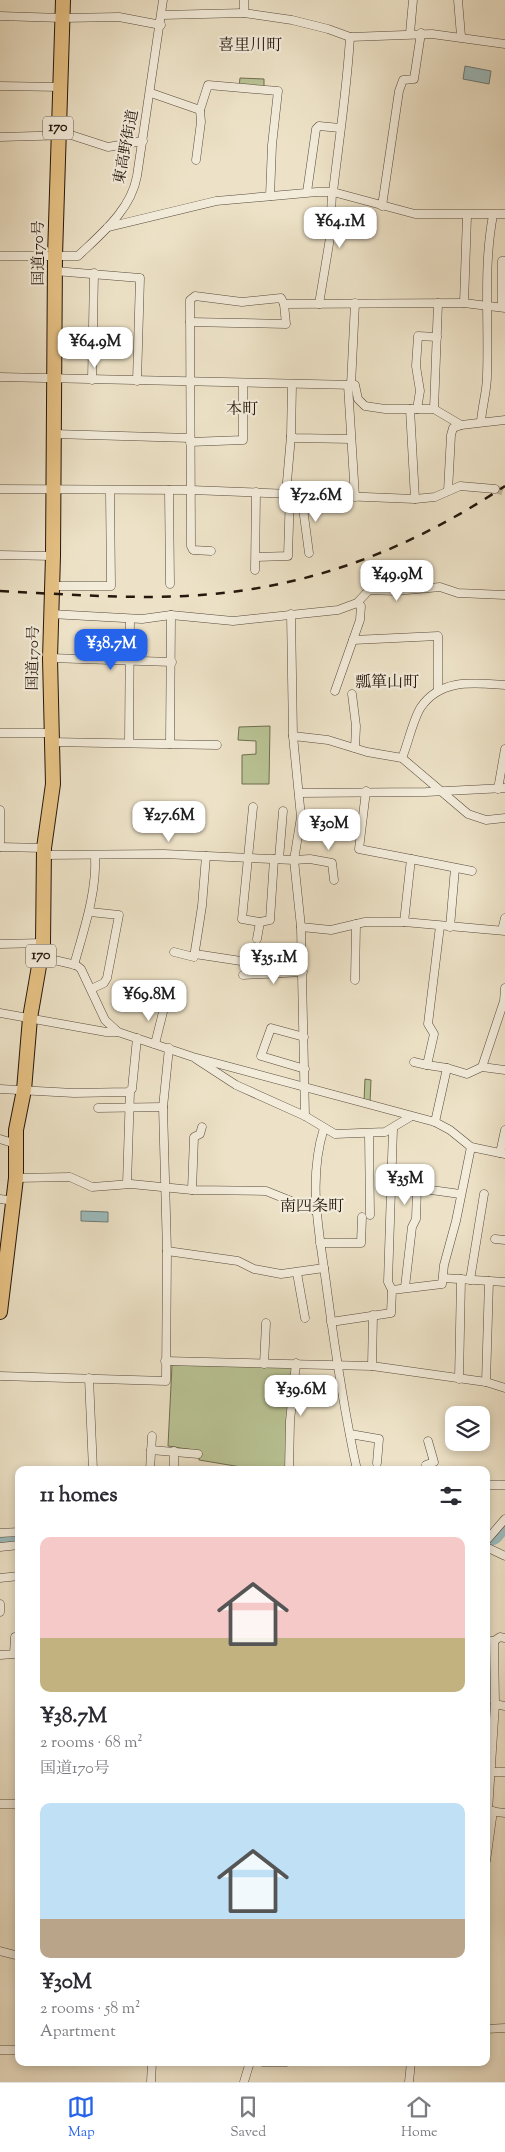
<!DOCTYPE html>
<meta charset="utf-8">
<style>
:root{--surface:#fff;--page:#f7f7f7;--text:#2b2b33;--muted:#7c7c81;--line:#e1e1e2;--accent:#2563eb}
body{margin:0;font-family:"Sorts Mill Goudy","Noto Serif JP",serif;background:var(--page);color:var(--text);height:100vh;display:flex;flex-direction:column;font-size:19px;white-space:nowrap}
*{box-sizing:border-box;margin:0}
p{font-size:16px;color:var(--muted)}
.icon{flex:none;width:28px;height:28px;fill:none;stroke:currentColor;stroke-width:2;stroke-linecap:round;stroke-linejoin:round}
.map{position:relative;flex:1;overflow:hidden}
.sheet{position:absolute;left:15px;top:1466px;width:475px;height:600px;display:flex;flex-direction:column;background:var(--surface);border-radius:10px;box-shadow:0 2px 8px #0003}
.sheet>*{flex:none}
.buttons{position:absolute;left:445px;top:1406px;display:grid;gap:10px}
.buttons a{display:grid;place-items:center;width:45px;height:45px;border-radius:10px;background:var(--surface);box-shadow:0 2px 8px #0003;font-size:25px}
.price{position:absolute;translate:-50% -42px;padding:0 11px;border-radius:10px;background:#fff;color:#222;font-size:16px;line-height:32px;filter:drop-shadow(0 1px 2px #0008)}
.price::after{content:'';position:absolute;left:50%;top:30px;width:15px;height:11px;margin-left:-8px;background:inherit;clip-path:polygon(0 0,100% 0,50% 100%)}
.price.on{background:var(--accent);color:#fff}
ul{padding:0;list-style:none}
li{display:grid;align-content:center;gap:10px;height:265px;padding:0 25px}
li span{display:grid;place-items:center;height:155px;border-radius:10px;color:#555}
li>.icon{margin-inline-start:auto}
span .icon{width:90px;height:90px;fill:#fffc;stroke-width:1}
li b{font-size:21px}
h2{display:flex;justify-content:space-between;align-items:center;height:60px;padding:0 25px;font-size:21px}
.tabs{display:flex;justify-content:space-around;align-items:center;height:70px;border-top:1px solid var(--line);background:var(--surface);font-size:14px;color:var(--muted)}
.tabs a{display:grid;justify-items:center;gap:2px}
.tabs .on{color:var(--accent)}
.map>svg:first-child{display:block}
.green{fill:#b9c394;stroke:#6f6d50}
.water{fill:#9cbcbe;stroke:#6c7a77}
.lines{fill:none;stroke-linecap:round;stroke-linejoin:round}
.river{stroke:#9cbcbe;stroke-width:14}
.street-tunnel{stroke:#c5b9a2;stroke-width:8;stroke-dasharray:8 4;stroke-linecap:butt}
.street-casing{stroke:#574a3b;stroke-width:9}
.highway-casing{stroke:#25170c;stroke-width:16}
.street{stroke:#f3ecdb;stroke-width:8}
.highway{stroke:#e6c184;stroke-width:14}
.rail{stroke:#25170c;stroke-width:2.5;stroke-dasharray:9 9;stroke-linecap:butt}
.labels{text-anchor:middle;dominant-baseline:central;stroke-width:4.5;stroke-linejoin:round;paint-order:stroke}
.shield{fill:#f3ecdb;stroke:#63574a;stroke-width:1}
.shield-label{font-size:14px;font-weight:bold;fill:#25170c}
.street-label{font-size:15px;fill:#25170c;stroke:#f3ecdb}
.neighbourhood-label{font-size:16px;fill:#25170c;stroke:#f3ecdb}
</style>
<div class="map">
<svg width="505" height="2082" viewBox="0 0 505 2082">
<rect width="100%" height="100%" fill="#ede2c7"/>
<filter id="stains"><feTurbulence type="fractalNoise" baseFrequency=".004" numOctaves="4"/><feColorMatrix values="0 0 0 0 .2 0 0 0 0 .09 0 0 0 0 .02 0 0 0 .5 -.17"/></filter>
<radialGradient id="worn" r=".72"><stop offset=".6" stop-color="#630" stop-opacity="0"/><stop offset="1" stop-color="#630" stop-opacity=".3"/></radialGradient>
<g class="green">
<polygon points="240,78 264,79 264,89 239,87"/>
<polygon points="270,726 269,784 242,784 242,755 256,754 256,741 238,740 239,727"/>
<polygon points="365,1079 371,1080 370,1103 364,1101"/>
<polygon points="172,1365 293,1367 287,1470 259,1470 199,1460 199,1451 168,1446"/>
</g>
<g class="water">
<polygon points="465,66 491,71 489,84 463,79"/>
<polygon points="81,1211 108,1212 108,1222 81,1221"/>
</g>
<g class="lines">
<g class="river">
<polyline points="0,1539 19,1538"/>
<polyline points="486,1541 495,1537 505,1525"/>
</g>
<polyline class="street-tunnel" points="495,489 505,492"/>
<g class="street-casing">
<g id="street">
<polyline points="458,0 461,36"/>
<polyline points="244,13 244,0"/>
<polyline points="162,15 244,13 292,20 328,29 350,37 432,34 505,44"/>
<polyline points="0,16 62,18 119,17 161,25"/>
<polyline points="410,33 413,0"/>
<polyline points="0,86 61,87"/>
<polyline points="151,93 200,110 208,85 278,91 272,145 270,196"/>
<polyline points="0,137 71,135 108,147 143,141"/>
<polyline points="196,160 201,122 200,110"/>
<polyline points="307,192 316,129 319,126 340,128"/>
<path d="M333,192C339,140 347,89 350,37"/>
<polyline points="382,206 399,91 403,80 414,79 421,33"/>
<polyline points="108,227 216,201 317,192 333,192 415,214 505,214"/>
<path d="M0,256H78C101,234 131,210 137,176L163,0"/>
<polyline points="55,271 140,278 137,381"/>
<polyline points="464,303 467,216"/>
<polyline points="319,304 330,238 332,192"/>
<polyline points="502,307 502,261 505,261"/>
<polyline points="190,322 286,324 284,304"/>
<polyline points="0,377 355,385 358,399 365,406 385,409 434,409 461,425 453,428 451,435 448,491"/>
<polyline points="92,380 94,273"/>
<polyline points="292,385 291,436 295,438 351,439"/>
<polyline points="348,385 355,497"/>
<polyline points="351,385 355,303"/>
<polyline points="410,409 415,499"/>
<polyline points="417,409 420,391 416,366 418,336 437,337"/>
<polyline points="434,409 438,303"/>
<path d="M481,422C482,406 487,391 487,376C489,322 483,268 493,215"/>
<polyline points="461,425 505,420"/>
<polyline points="54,434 190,438"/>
<polyline points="190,442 243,440 243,384"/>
<polyline points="0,489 191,490 415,499 435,497 460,486 495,489"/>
<polyline points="169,490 170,584"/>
<polyline points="286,493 291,436"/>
<polyline points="301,493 309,553"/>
<polyline points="211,551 193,550 191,546 190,300 195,296 242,302 281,298 284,304 464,303 505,308"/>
<polyline points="0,555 53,556"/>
<polyline points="256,557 288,556 290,492"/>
<polyline points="255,570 256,492"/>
<polyline points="52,586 111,586 110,491"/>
<polyline points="51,614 142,619 171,615 233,621 338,610 357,603 369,590 396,591 440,587 458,593 505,595"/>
<polyline points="291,614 293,736 301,817 294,860 301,927 305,1116"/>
<polyline points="353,640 438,636 438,689"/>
<polyline points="50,658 172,662"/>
<polyline points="335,691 360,620 361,606 357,603"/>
<polyline points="352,694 356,726 355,748"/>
<polyline points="0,733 50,733"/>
<polyline points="293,736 328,740 367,752 402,758 468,814 486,820 505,818"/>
<polyline points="50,742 217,745"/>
<polyline points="129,742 130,619"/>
<polyline points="170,744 171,615"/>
<path d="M402,758C408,744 413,719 421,707C441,678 474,683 505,685"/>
<polyline points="498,789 505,749"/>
<polyline points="366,791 359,849 411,859 404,922"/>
<polyline points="299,793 426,792 505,788"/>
<polyline points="253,807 242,919 260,922"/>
<polyline points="0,810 0,847"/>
<polyline points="0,847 44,848"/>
<polyline points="44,855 164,854 294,860 310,859 332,863 334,880"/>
<polyline points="279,859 283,811"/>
<polyline points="411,859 472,871"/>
<polyline points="90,912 119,915 107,978 104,983 91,989"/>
<polyline points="301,927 331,930 365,922 404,922 505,931"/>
<polyline points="450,927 455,868"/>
<polyline points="502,930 505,918"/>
<polyline points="257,939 260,922 270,920 274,859"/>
<polyline points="0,944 43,943"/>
<polyline points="174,952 194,957 202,906 206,856"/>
<polyline points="195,954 241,961"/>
<polyline points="41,957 76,965 81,969 105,1020 118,1032"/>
<path d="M74,965C84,929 97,892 95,855"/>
<polyline points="243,975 303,972"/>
<polyline points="355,980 356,924"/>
<polyline points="141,1001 164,1008 155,1044"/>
<polyline points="0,1013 106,1032 118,1032 193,1057 435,1122 450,1130 471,1147 505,1154"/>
<polyline points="304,1037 271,1028 261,1056 305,1069"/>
<polyline points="196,1059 236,1085 305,1116 335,1134 385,1132 410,1117"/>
<polyline points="414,1062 427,1065 434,1034 428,1024 440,926"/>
<polyline points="427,1065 447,1068"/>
<polyline points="482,1067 504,1001 505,988"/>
<polyline points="0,1089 74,1093 128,1092 132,1089 137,1038"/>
<polyline points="98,1108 163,1107"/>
<polyline points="435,1122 447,1068 467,1074 482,1067 505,1070"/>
<path d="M324,1128C307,1182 320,1235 327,1290C335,1350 344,1411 357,1470"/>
<polyline points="369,1134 370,1215"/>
<polyline points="0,1139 16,1144"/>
<polyline points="500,1153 505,1130"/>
<polyline points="16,1178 70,1177 92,1187 131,1184 192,1190 266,1191 316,1211"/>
<polyline points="127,1184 130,1091"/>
<polyline points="192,1190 194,1137 200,1134 202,1127"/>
<polyline points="0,1199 14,1201"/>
<polyline points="495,1239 505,1240"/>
<polyline points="320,1243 361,1243 362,1217"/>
<polyline points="167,1251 238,1261 254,1269 281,1274 324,1268"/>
<polyline points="297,1273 305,1318"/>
<polyline points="443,1278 505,1282"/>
<polyline points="470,1280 484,1194"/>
<polyline points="405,1287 412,1227 416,1219 417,1188 460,1194"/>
<polyline points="392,1290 388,1282 393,1129"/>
<polyline points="331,1322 391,1313 392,1290 442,1284 444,1265 456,1221 471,1147"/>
<polyline points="165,1361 372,1366 486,1382 505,1388"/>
<polyline points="264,1364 266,1323"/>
<polyline points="372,1366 373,1315"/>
<polyline points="0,1376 166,1381 167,1251 163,1107 169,1048"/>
<polyline points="89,1378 93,1470"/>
<polyline points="459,1379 461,1279"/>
<polyline points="486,1382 489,1281"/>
<polyline points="350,1434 379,1439 377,1463"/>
<polyline points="151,1450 198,1454"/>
<polyline points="150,1470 152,1436"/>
<polyline points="174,1470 174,1451"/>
<polyline points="289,1470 290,1421 296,1363"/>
<polyline points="428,1470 426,1465 434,1462 428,1441"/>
<polyline points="486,1485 505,1485"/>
<polyline points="0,1533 19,1532"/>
<polyline points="486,1541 505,1519"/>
<polyline points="0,1547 19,1545"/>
<polyline points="486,1547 505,1556"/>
<polyline points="0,1578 19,1576"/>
<polyline points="0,1604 0,1612"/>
<polyline points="486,1640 494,1641 495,1704 488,1811"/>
<polyline points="494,1641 500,1637 505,1638"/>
<polyline points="0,1655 14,1654 15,1637 19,1637"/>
<polyline points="495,1704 505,1706"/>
<polyline points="491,1772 505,1772"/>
<polyline points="0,1804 19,1804"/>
<polyline points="488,1811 505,1813"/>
<polyline points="486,1861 493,1811"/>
<polyline points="0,1951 19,1956"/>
<polyline points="486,2029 505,2028"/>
<polyline points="0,2050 19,2050"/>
<polyline points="263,2062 286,2062"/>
<polyline points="151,2082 152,2062"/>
<polyline points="244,2082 250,2062"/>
<polyline points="409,2082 411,2062"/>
</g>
</g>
<g class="highway-casing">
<polyline id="highway" points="0,1312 16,1178 16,1130 24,1090 30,1018 43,943 44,848 53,784 50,658 53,556 55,256 63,0"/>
</g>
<use href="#street" class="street"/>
<use href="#highway" class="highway"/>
<path class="rail" d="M0,591C62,594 124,599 186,596C305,590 407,551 505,486"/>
</g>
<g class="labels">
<g class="shield">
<rect x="43" y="116.5" width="30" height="23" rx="4"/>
<rect x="26" y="944.5" width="30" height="23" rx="4"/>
</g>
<g class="shield-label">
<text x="58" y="128">170</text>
<text x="41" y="956">170</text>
</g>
<g class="street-label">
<text transform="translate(127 147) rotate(-79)">東高野街道</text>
<text transform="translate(39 253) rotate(-90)">国道170号</text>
<text transform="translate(34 658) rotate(-89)">国道170号</text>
</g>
<g class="neighbourhood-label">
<text x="250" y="46">喜里川町</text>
<text x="242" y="410">本町</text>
<text x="387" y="683">瓢箪山町</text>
<text x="312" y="1207">南四条町</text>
</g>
</g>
<rect width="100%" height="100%" filter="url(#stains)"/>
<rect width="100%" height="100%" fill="url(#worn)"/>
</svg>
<div class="buttons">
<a><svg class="icon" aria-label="layers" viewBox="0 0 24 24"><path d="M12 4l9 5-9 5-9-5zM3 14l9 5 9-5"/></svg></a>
</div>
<b class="price" style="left:340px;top:249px">¥64.1M</b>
<b class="price" style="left:95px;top:369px">¥64.9M</b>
<b class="price" style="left:316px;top:523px">¥72.6M</b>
<b class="price" style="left:397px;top:602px">¥49.9M</b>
<b class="price on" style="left:111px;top:671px">¥38.7M</b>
<b class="price" style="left:169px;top:843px">¥27.6M</b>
<b class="price" style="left:329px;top:851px">¥30M</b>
<b class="price" style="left:274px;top:985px">¥35.1M</b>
<b class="price" style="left:149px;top:1022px">¥69.8M</b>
<b class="price" style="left:405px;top:1206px">¥35M</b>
<b class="price" style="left:301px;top:1417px">¥39.6M</b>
<section class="sheet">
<h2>11 homes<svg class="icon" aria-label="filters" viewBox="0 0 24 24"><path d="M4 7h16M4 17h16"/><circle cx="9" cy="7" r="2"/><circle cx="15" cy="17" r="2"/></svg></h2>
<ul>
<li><span style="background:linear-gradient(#f6c9c9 65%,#c2b280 0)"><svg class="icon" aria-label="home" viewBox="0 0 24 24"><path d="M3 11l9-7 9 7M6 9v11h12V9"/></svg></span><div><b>¥38.7M</b><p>2 rooms · 68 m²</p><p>国道170号</p></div></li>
<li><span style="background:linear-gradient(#bfe0f5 75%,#b9a48a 0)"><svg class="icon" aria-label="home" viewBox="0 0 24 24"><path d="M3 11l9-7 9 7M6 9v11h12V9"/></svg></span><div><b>¥30M</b><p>2 rooms · 58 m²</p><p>Apartment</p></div></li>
</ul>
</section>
</div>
<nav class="tabs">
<a class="on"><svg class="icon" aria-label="map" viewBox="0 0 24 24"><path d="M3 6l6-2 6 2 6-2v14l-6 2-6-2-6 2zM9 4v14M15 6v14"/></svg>Map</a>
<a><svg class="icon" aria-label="saved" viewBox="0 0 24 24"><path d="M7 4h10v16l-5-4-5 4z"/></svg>Saved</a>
<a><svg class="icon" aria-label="home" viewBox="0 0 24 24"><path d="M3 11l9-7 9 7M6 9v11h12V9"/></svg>Home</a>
</nav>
